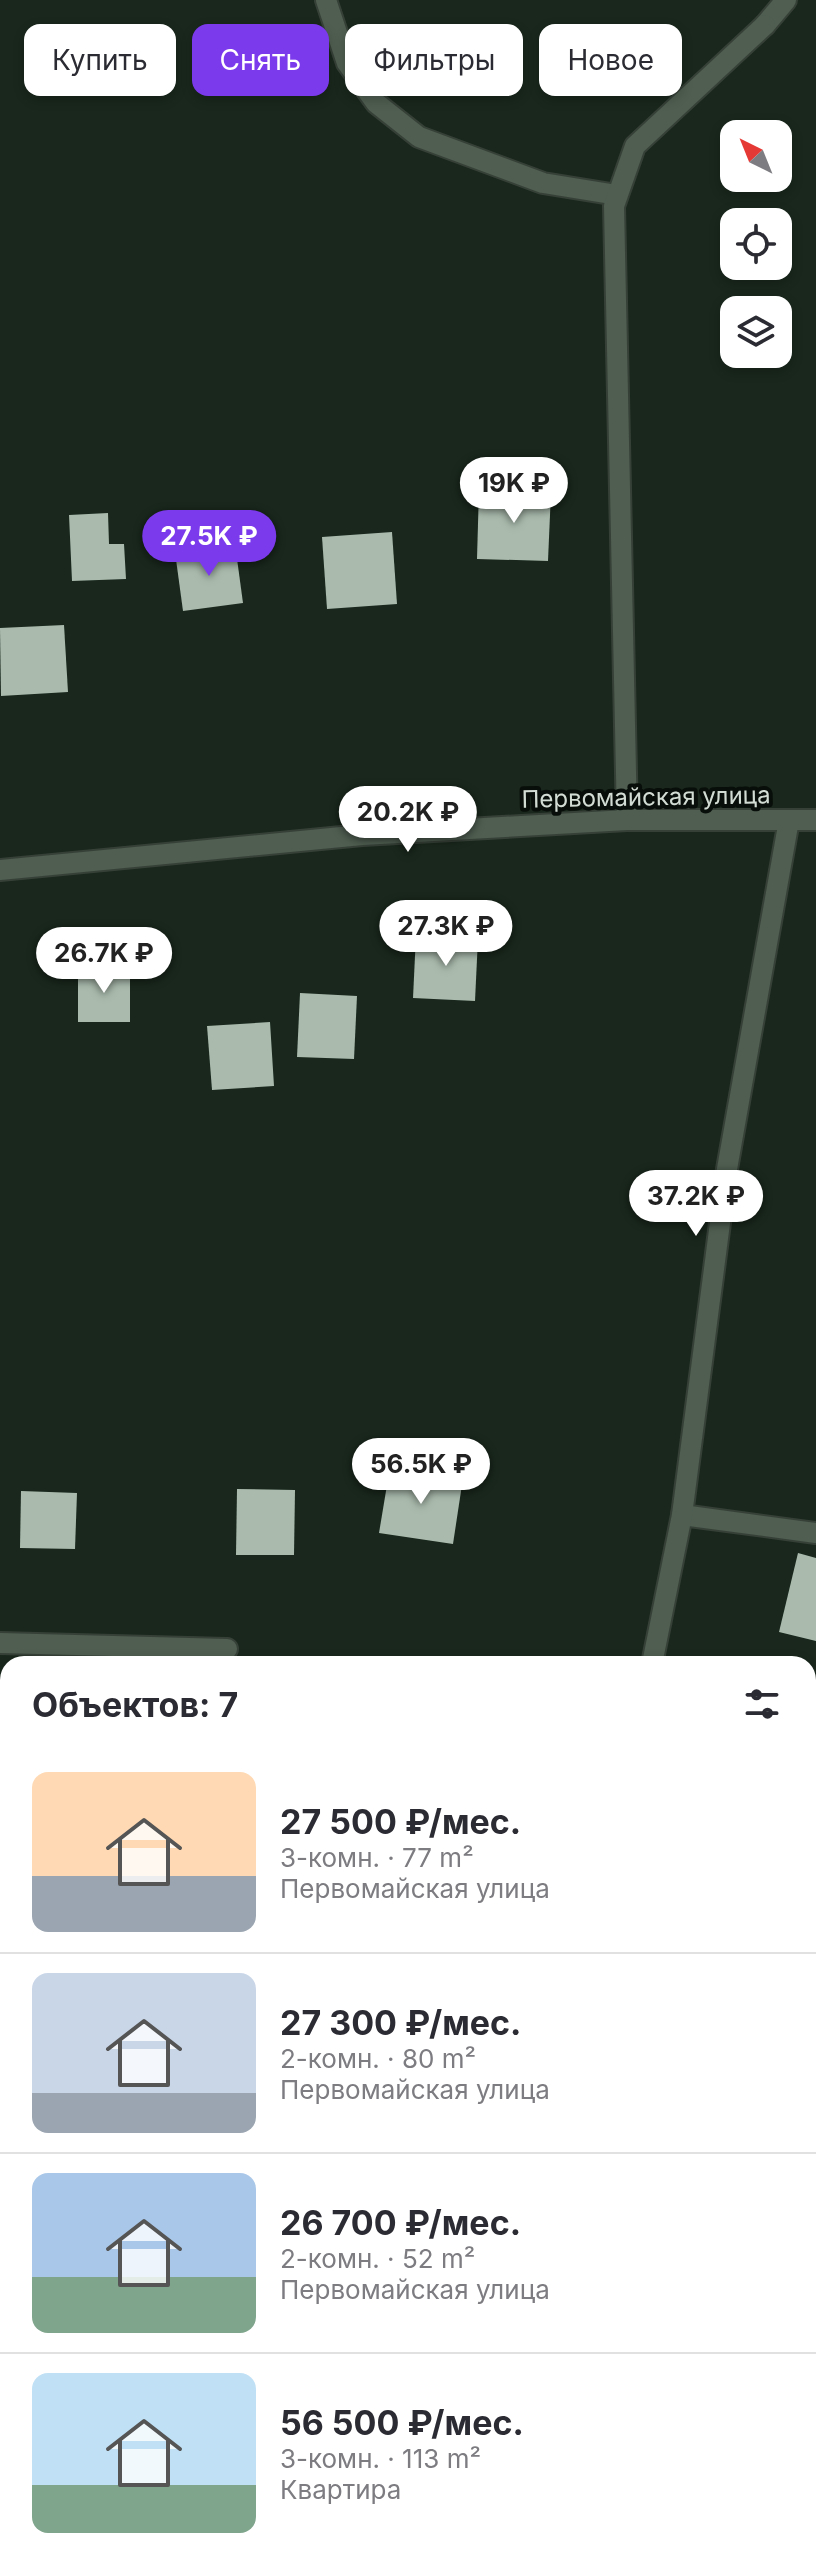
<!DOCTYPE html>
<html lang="ru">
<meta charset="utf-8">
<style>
:root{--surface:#fff;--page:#f2f2f3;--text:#2b2b33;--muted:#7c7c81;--line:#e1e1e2;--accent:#7c3aed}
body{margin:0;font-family:Inter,sans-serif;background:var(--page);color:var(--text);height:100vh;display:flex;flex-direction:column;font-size:30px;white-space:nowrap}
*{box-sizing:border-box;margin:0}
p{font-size:26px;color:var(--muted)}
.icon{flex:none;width:44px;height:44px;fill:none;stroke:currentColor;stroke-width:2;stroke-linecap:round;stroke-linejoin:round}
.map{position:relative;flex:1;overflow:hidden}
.drawer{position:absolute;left:0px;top:1656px;width:816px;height:912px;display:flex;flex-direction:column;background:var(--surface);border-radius:24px 24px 0 0;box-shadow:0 4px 12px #0003}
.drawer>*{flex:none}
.hud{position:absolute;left:24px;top:24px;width:768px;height:72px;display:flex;gap:16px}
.needle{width:52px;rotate:317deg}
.buttons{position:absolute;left:720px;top:120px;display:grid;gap:16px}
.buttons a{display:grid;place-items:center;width:72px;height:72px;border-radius:16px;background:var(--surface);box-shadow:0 4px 12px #0003;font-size:40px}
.price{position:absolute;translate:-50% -68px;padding:0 18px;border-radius:28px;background:#fff;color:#222;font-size:26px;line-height:52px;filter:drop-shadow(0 2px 4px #0008)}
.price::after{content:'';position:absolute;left:50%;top:48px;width:24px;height:18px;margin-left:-12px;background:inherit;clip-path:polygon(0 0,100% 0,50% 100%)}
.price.active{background:var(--accent);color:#fff}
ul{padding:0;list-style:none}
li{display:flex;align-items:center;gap:24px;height:200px;padding:0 32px}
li+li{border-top:2px solid var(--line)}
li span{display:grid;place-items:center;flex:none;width:224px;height:160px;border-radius:16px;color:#555}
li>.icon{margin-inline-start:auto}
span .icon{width:96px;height:96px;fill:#fffc;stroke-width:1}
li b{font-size:34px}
h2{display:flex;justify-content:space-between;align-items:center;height:96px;padding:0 32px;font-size:34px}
.chip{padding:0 28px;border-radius:16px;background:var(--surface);box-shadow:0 4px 12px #0003;font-size:28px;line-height:72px}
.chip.active{background:var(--accent);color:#fff}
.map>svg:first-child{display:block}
.built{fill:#203224}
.building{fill:#aabbad}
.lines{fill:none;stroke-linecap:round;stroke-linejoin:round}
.service-casing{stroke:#364037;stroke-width:24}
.minor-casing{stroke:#364037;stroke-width:24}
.tertiary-casing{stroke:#364037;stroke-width:24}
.service{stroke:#4f5e51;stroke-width:20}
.minor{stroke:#4f5e51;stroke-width:20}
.tertiary{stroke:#4f5e51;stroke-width:20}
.labels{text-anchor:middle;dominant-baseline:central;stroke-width:8;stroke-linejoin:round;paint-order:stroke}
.street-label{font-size:24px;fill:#d3dcd4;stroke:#080e09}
</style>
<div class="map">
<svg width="816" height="2568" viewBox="0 0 816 2568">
<rect width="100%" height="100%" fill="#19271c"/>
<polygon class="built" points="8,2406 8,2560 291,2560 291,2568 0,2568 0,2407"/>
<g class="building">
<polygon points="479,489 551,492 548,561 477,559"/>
<polygon points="108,513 109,544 124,544 126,579 72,581 69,515"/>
<polygon points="392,532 397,604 327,609 322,537"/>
<polygon points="235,544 243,603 183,611 175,552"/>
<polygon points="64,625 68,692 1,696 0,628"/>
<polygon points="416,935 478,938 475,1001 413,998"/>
<rect x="78" y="968" width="52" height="54"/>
<polygon points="300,993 357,996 354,1059 297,1057"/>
<polygon points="270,1022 274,1086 212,1090 207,1026"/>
<polygon points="390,1467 463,1478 453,1544 379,1533"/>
<polygon points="237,1489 295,1490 294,1555 236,1555"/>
<polygon points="21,1491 77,1493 75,1549 20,1548"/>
<polygon points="798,1553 816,1558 816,1641 779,1632"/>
<polygon points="30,2560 253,2560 253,2568 31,2568"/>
</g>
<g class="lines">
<g class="service-casing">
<g id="service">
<polyline points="326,0 347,63 376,103 419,137 543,183 617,195"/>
<polyline points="765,25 786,0"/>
<polyline points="682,1515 816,1533"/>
<polyline points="528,2560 534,2568"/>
</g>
</g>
<g class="minor-casing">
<g id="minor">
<polyline points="627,820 614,206 635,146 765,25"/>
<polyline points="0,1643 227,1649"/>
<polyline points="652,1664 682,1515 727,1169 789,820"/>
<polyline points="0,1910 8,1911"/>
<polyline points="808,1960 816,1960"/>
</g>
</g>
<g class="tertiary-casing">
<polyline id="tertiary" points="0,870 362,835 627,820 816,820"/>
</g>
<use href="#service" class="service"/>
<use href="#minor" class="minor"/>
<use href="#tertiary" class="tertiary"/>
</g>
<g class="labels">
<g class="street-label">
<text transform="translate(646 797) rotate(-1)">Первомайская улица</text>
</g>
</g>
</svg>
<div class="buttons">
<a><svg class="needle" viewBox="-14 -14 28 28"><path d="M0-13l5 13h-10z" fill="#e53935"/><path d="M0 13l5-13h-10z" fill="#7c7c81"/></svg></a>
<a><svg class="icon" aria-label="locate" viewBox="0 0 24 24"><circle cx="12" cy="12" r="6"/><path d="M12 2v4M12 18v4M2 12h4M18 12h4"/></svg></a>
<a><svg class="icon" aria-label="layers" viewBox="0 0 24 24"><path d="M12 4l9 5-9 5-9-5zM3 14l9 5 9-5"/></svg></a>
</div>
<b class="price" style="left:514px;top:525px">19K ₽</b>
<b class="price active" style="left:209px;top:578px">27.5K ₽</b>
<b class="price" style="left:408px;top:854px">20.2K ₽</b>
<b class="price" style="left:446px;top:968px">27.3K ₽</b>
<b class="price" style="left:104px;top:995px">26.7K ₽</b>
<b class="price" style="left:696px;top:1238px">37.2K ₽</b>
<b class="price" style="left:421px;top:1506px">56.5K ₽</b>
<div class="hud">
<a class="chip">Купить</a>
<a class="chip active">Снять</a>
<a class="chip">Фильтры</a>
<a class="chip">Новое</a>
</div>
<section class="drawer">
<h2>Объектов: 7<svg class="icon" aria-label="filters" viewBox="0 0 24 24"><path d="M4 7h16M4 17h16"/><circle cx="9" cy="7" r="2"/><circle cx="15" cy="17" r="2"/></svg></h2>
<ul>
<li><span style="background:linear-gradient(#ffd9b3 65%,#9aa5b1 0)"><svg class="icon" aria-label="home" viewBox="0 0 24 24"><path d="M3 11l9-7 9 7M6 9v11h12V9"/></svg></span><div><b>27 500 ₽/мес.</b><p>3-комн. · 77 m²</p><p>Первомайская улица</p></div></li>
<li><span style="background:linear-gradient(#c9d6e8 75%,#9aa5b1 0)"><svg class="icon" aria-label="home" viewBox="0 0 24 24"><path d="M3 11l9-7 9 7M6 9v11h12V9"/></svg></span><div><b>27 300 ₽/мес.</b><p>2-комн. · 80 m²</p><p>Первомайская улица</p></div></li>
<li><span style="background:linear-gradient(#a9c7e8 65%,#7fa58c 0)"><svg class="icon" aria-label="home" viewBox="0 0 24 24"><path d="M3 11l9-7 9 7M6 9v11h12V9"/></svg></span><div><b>26 700 ₽/мес.</b><p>2-комн. · 52 m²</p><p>Первомайская улица</p></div></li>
<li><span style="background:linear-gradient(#bfe0f5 70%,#7fa58c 0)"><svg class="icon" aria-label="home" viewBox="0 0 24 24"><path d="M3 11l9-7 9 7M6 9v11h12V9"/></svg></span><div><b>56 500 ₽/мес.</b><p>3-комн. · 113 m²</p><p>Квартира</p></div></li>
</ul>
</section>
</div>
